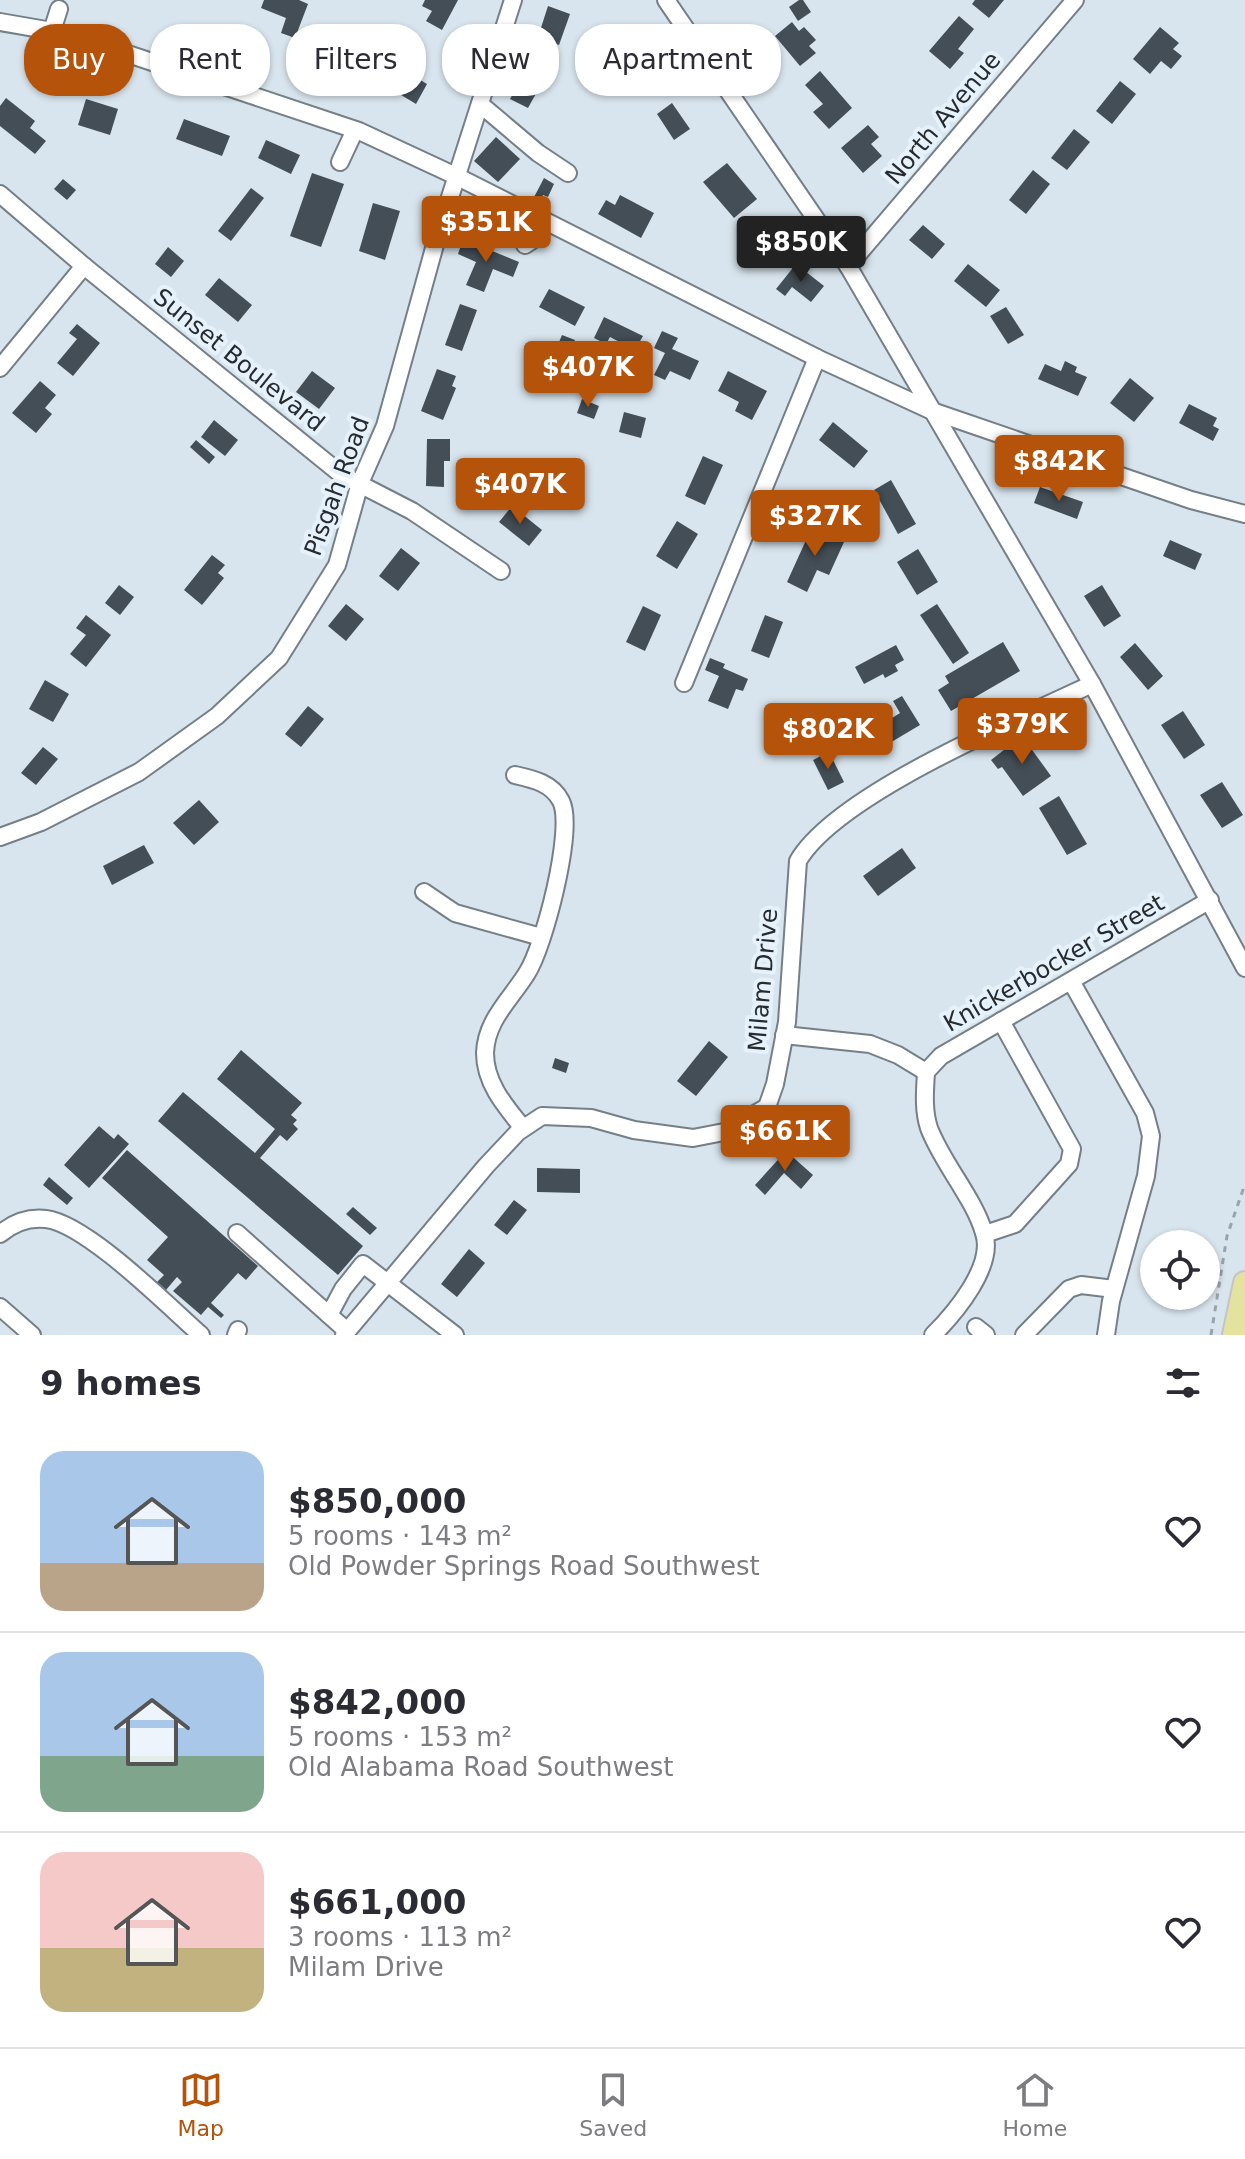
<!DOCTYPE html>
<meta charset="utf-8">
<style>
:root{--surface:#fff;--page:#f2f2f3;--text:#2b2b33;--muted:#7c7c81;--line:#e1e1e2;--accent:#b45309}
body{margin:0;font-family:"DejaVu Sans",sans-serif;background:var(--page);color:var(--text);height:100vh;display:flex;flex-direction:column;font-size:30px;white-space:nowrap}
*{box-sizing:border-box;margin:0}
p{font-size:26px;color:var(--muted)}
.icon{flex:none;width:44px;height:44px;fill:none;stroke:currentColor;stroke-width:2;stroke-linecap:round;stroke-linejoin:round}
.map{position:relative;height:1335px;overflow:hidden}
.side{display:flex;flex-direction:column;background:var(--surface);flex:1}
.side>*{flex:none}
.guide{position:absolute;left:24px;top:24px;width:800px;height:72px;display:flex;gap:16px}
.fabs{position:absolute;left:1140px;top:1230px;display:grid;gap:16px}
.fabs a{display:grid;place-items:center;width:80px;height:80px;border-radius:50%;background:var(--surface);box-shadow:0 2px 6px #0004;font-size:40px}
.price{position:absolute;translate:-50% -68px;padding:0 18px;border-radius:8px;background:var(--accent);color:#fff;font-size:26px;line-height:52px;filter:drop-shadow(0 2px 4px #0008)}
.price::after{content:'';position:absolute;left:50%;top:48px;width:24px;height:18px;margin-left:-12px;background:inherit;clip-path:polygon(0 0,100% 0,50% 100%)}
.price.active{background:#222;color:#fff}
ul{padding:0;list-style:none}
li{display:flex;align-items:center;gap:24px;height:200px;padding:0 40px}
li+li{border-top:2px solid var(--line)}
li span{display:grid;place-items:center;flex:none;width:224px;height:160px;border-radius:24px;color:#555}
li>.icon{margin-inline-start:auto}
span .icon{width:96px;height:96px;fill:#fffc;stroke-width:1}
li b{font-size:34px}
h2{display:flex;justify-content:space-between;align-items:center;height:96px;padding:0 40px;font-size:34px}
.tag{padding:0 28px;border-radius:32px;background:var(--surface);box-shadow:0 2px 6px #0004;font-size:28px;line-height:72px}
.tag.active{background:var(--accent);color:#fff}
.tab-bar{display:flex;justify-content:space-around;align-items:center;height:112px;border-top:2px solid var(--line);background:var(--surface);font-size:22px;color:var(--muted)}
.tab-bar a{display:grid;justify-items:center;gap:4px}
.tab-bar .active{color:var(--accent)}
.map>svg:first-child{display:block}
.building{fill:#444e56}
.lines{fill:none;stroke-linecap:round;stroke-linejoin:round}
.minor-casing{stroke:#747f87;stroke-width:20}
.major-casing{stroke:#c3c4c5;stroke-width:26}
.path{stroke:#9aa3aa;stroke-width:3;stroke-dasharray:6 6;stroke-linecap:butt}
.minor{stroke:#fff;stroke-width:16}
.major{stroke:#e4e29f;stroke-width:22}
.labels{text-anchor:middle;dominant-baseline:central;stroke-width:8;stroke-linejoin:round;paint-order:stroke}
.street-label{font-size:24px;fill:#272b2f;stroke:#e6f2fb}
</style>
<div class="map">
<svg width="1245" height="1335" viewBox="0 0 1245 1335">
<rect width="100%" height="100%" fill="#d9e5ee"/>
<g class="building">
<polygon points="264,0 299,0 308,4 295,38 281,33 286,18 261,8"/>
<polygon points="425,0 458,0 442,30 426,21 432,11 422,6"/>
<polygon points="799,0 803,0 811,12 798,21 789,7"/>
<polygon points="975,0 1004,0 989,18 972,4"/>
<polygon points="548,6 570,14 559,45 538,37"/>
<polygon points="959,16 974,29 958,49 964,53 950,69 929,51"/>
<polygon points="792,22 799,31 804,27 816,40 809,46 816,53 800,66 775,36"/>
<polygon points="1160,27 1179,43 1173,49 1182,56 1171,69 1161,61 1150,74 1133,59"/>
<polygon points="330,35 368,56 357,75 319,54"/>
<polygon points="647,54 670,80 654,94 644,82 636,89 624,75"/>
<polygon points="390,62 427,84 416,104 378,81"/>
<polygon points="531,62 548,72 528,108 510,99"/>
<polygon points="820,71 852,108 829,129 813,112 823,104 805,85"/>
<polygon points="1120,81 1136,94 1112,124 1096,111"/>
<polygon points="6,98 35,121 30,128 46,141 35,154 0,126 0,106"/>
<polygon points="86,99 118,109 110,135 78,125"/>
<polygon points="672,103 690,129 674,140 657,114"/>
<polygon points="184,119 230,136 222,156 176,139"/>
<polygon points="868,125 879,137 871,144 882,156 863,173 841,148"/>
<polygon points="1074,129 1090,142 1067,170 1051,158"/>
<polygon points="496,137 520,159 498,182 474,161"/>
<polygon points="266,140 300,155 291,174 258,158"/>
<polygon points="727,163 757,199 734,218 703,182"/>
<polygon points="1033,170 1050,184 1026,214 1009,200"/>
<polygon points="312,173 344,184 321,247 290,236"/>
<polygon points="544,178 554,184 548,197 543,195 539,204 532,201"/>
<polygon points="63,179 76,190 67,200 54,189"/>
<polygon points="251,188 264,198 231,241 218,231"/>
<polygon points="620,195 654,213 641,238 598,214 606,200 615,205"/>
<polygon points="373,203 400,211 385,260 359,251"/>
<polygon points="923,225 945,244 932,259 909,240"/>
<polygon points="463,239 519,262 513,277 493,269 484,292 466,285 476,262 458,254"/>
<polygon points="168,247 184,261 171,277 155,264"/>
<polygon points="796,264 824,286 811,302 792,287 785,296 776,289"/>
<polygon points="968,264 1000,290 986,307 954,281"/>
<polygon points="219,278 252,305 238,322 205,295"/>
<polygon points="549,289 585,307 575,326 539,307"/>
<polygon points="460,304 477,310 462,351 445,345"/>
<polygon points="1006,307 1024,335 1008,344 990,316"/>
<polygon points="604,317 643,336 635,350 610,337 606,344 594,338"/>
<polygon points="77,324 100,343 73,376 57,363 77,339 69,333"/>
<polygon points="662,331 678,338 672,349 699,361 690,380 670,371 665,380 654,375 665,353 654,348"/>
<polygon points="562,335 575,340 566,359 554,354"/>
<polygon points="1065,361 1077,367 1075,372 1087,377 1078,396 1038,379 1045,364 1061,371"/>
<polygon points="437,369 456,376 452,386 456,388 443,420 421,411"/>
<polygon points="312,371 335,388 319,409 296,392"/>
<polygon points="728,371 767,391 752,420 735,411 739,402 718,391"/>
<polygon points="1130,378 1154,398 1134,422 1110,403"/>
<polygon points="40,381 56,395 45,408 52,414 36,433 12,413"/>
<polygon points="582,399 599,406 594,419 577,413"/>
<polygon points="1189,404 1217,418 1213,426 1219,429 1213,441 1179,423"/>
<polygon points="624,412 646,418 641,438 619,432"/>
<polygon points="214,420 238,440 225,456 201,437"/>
<polygon points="833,422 868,451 854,468 819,440"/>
<polygon points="427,439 450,439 450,461 444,461 444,487 426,486"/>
<polygon points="196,440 215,457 209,464 190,447"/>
<polygon points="703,456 723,465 705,505 685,496"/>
<polygon points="469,463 486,477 473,493 456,479"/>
<polygon points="891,480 916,524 898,534 874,490"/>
<polygon points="1040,487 1083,502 1077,519 1034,503"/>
<polygon points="512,506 542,530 529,546 499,522"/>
<polygon points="677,521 698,534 677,569 656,556"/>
<polygon points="812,527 844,542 829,575 817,570 807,592 787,582"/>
<polygon points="1170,540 1202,554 1195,570 1163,556"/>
<polygon points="401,548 420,563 398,591 379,576"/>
<polygon points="918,549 938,582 917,595 897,562"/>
<polygon points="212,555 225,565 218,573 224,578 202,605 184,590"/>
<polygon points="119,585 134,597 120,615 105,603"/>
<polygon points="1102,585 1121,616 1104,627 1084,596"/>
<polygon points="346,604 364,619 346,641 328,626"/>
<polygon points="937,604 969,653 953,664 920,615"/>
<polygon points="643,606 661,615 645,651 626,642"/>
<polygon points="86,615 111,635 86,667 70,654 86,635 76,628"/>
<polygon points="765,615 783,622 769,658 751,651"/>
<polygon points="1003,642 1020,671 951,711 938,690 949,683 945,676"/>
<polygon points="1135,643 1163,676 1148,690 1120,657"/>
<polygon points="896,645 904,660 895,665 898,671 885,678 883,674 864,684 855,667"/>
<polygon points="710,658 725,664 723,668 748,679 743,691 736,689 728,709 708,701 719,676 705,670"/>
<polygon points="45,680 69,694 53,722 29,709"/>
<polygon points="902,696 920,725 883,747 873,730 900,713 893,701"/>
<polygon points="308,706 324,719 301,747 285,734"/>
<polygon points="1183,711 1205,745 1184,759 1161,725"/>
<polygon points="1022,736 1051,776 1023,796 1002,767 998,769 991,760"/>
<polygon points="43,747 58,759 36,785 21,773"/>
<polygon points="829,752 844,782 828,790 813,760"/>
<polygon points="1222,782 1243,815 1222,828 1200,795"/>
<polygon points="1059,796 1087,844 1067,855 1039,808"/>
<polygon points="199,800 219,822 194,845 173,823"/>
<polygon points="144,845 154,863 112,885 103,866"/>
<polygon points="902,848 916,868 878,896 863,876"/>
<polygon points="709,1041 728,1057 696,1096 677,1081"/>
<polygon points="241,1050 302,1103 291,1115 297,1120 293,1124 298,1129 287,1141 280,1135 260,1158 363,1246 338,1275 158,1121 183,1092 255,1153 275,1129 217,1079"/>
<polygon points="555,1058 569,1063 566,1073 552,1068"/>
<polygon points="99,1126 114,1139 118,1134 129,1144 89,1188 64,1165"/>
<polygon points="127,1150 258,1266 246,1280 238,1273 211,1303 224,1315 221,1318 208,1307 201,1315 173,1291 182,1282 177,1277 166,1290 157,1282 164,1275 147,1260 168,1237 102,1178"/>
<polygon points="786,1151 813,1175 801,1189 784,1173 765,1195 755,1185"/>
<polygon points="537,1168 580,1169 580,1193 537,1192"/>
<polygon points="49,1177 73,1198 67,1205 43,1185"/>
<polygon points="514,1200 527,1210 507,1235 494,1225"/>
<polygon points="353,1207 377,1228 370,1235 346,1214"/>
<polygon points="469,1249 485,1263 457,1297 441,1284"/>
</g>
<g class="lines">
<g class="minor-casing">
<g id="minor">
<polyline points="666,0 848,266 1092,684 1245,968"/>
<polyline points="0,22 52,31 131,55 359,131 458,177 817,358 932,411 1191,500 1245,514"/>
<polyline points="52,31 59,9"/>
<polyline points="480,104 538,153 568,173"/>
<polyline points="340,162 355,130"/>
<polyline points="0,194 84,266 342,475 412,511 501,571"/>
<polyline points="437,237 460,229 484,228"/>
<polyline points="525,245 537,237 545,221"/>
<polyline points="848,266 1075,0"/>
<polyline points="0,368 84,266"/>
<polyline points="684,683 817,358"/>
<path d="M515,775C533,779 552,783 561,801C575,828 544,947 527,973C511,999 486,1020 485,1053C485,1083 505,1106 523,1128"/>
<polyline points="0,837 41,822 139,772 217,716 279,658 337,565 360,483 385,426 436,241 513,0"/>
<polyline points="424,892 455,913 541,937"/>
<polyline points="1071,981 1145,1113 1151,1136 1146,1176 1111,1301 1106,1335"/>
<polyline points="784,1035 870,1044 898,1055 926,1072"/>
<polyline points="926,1072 941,1056 1210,900"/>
<path d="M926,1072C925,1090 923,1110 929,1128C942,1163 974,1198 984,1233C995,1266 955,1313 933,1335"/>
<polyline points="237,1233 347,1331"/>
<path d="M0,1234C13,1223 28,1217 46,1219C87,1224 168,1306 201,1335"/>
<polyline points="985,1234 1015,1224 1069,1164 1072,1149 1001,1021"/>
<polyline points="0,1307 32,1335"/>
<polyline points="329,1315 343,1289 363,1264 455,1335"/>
<polyline points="976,1327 986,1335"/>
<polyline points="236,1335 238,1330"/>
<path d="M344,1335L486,1166L518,1132L542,1116L591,1118L634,1130L693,1138L724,1132L767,1107L775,1084L787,1022L798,861C837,794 1019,719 1092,684"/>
<polyline points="1024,1335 1069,1289 1081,1285 1114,1289"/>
</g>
</g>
<g class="major-casing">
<polyline id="major" points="1234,1335 1245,1283"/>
</g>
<polyline class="path" points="1211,1335 1227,1236 1245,1184"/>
<use href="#minor" class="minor"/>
<use href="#major" class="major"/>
</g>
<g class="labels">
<g class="street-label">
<text transform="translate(943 118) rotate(-50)">North Avenue</text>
<text transform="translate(239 360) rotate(39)">Sunset Boulevard</text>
<text transform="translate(337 486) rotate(-70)">Pisgah Road</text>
<text transform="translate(1054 963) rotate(-30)">Knickerbocker Street</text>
<text transform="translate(763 980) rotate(-85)">Milam Drive</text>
</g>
</g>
</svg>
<div class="fabs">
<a><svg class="icon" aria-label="locate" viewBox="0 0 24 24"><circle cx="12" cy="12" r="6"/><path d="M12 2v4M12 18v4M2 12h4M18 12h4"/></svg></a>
</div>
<b class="price" style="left:486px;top:264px">$351K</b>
<b class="price active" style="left:801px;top:284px">$850K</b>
<b class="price" style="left:588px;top:409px">$407K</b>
<b class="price" style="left:1059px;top:503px">$842K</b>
<b class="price" style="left:520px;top:526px">$407K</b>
<b class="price" style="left:815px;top:558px">$327K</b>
<b class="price" style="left:1022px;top:766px">$379K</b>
<b class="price" style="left:828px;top:771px">$802K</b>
<b class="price" style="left:785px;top:1173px">$661K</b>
<div class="guide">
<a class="tag active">Buy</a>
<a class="tag">Rent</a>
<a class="tag">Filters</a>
<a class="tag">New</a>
<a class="tag">Apartment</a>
</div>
</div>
<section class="side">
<h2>9 homes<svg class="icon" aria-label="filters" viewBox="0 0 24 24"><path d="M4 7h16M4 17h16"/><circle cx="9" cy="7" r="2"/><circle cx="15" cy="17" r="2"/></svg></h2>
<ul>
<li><span style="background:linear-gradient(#a9c7e8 70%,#b9a48a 0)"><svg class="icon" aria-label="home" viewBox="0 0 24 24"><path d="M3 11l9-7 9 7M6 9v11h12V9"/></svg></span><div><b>$850,000</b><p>5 rooms · 143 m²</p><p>Old Powder Springs Road Southwest</p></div><svg class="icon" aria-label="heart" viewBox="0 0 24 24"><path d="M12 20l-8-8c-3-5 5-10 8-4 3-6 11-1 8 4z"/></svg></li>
<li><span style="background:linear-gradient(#a9c7e8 65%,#7fa58c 0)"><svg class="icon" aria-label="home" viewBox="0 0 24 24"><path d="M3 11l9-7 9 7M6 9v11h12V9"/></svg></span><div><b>$842,000</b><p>5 rooms · 153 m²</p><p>Old Alabama Road Southwest</p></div><svg class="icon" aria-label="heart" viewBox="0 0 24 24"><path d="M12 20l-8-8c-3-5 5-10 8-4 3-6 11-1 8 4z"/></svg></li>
<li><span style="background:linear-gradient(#f6c9c9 60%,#c2b280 0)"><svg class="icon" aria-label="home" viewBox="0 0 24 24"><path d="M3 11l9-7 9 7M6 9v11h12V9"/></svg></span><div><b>$661,000</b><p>3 rooms · 113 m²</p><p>Milam Drive</p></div><svg class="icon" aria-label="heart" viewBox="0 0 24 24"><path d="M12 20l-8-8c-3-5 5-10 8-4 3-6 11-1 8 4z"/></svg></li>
</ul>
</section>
<nav class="tab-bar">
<a class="active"><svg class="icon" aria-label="map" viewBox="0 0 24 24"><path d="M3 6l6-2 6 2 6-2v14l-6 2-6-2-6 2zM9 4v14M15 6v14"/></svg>Map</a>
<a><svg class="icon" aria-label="saved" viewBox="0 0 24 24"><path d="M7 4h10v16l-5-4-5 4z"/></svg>Saved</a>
<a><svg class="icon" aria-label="home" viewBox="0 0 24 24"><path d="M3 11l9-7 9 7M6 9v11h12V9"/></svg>Home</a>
</nav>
